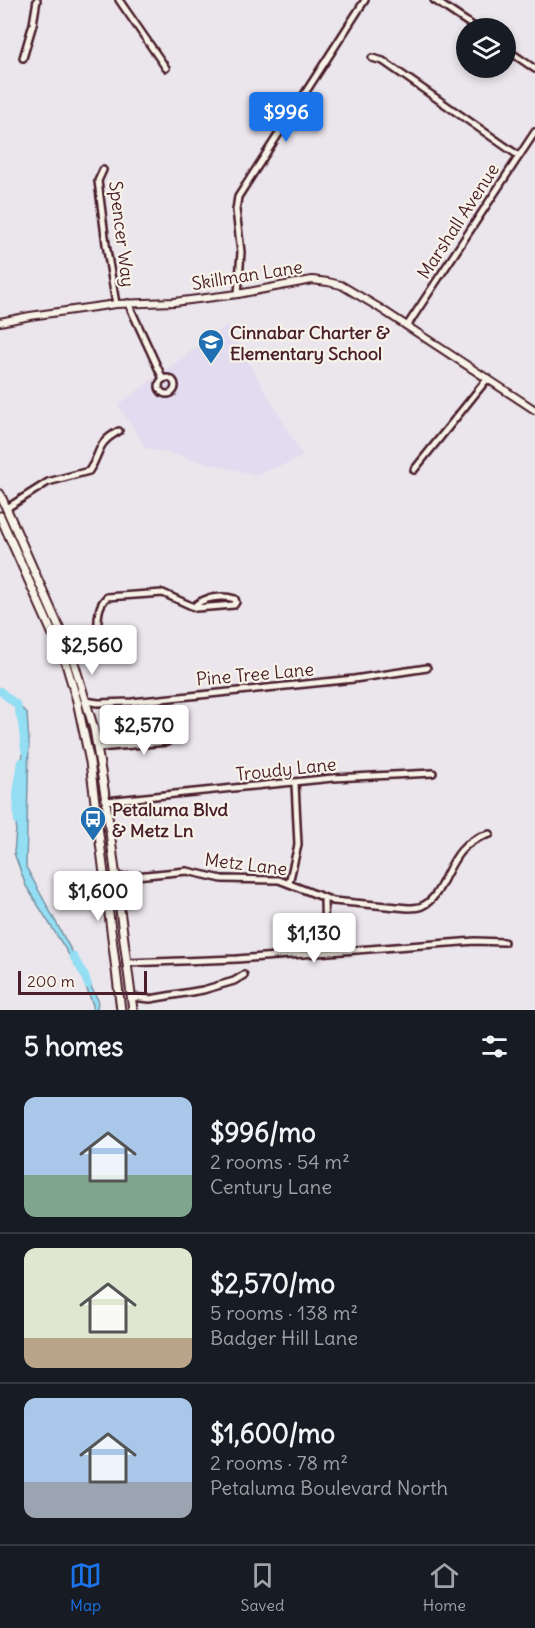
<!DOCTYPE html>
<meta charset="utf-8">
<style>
:root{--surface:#171b24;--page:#20242c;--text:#f1f3f6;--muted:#9ea1a6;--line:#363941;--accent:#1a73e8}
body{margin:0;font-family:Delius,sans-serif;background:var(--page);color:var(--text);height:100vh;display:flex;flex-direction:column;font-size:22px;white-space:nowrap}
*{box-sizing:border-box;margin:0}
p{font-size:20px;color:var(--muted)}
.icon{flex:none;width:33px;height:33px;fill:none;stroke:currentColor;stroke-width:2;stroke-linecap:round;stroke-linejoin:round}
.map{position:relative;height:1010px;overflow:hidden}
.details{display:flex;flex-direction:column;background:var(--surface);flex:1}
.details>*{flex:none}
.tools{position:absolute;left:456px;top:18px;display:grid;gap:12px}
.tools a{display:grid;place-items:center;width:60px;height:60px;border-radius:50%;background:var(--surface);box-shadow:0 3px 9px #0003;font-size:30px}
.scale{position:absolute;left:18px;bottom:15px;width:129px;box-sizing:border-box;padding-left:6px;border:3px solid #4a1f2b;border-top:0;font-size:16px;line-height:21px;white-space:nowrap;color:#4a1f2b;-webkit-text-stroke:4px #f7f3e8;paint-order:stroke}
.price{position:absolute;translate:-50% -51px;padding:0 14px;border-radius:6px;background:#fff;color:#222;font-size:20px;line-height:39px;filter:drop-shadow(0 2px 3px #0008)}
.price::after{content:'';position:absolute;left:50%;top:36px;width:18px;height:14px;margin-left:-9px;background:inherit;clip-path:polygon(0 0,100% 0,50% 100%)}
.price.current{background:var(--accent);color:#fff}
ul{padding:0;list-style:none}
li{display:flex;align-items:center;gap:18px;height:150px;padding:0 24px}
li+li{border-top:2px solid var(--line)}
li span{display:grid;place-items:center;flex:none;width:168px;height:120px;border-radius:12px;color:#555}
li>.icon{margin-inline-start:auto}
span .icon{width:72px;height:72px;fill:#fffc;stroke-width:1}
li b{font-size:26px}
h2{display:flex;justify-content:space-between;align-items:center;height:72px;padding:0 24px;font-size:26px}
.dock{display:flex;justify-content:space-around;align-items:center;height:84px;border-top:2px solid var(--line);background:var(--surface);font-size:16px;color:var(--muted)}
.dock a{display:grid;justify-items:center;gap:3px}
.dock .current{color:var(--accent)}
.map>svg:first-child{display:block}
.built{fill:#e3dbef}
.water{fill:#93def3;stroke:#7692a3;stroke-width:1.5}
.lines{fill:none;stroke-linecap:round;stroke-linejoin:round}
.river{stroke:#93def3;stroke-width:8}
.minor-casing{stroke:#4a1f2b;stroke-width:10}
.tertiary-casing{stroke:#4a1f2b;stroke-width:10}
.secondary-casing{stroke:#4a1f2b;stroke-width:11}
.minor{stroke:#f7f3e8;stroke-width:5}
.tertiary{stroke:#f7f3e8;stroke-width:6}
.secondary{stroke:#f7f3e8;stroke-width:7}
.labels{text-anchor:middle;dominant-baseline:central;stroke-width:4.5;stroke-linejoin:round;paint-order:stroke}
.street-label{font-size:18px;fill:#4a1f2b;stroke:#f7f3e8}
.poi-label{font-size:18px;font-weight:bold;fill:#4a1f2b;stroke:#f7f3e8;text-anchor:start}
</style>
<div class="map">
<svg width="535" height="1010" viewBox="0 0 535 1010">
<rect width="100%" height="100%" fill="#ebe5ec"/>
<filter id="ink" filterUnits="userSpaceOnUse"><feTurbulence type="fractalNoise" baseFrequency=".0167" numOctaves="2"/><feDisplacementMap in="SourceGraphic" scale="12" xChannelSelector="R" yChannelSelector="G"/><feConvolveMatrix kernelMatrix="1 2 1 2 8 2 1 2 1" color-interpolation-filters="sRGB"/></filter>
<g filter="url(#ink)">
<polygon class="built" points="227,325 303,457 256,475 146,448 118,405"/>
<polygon class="water" points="0,690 27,713 29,743 26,867 98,1000 97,1010 93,1010 93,1005 81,974 26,886 14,853 22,760 26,735 22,713 0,694"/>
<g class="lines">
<g class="river">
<polyline points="0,691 17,705 22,723 25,750"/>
<polyline points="18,821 17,793 22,762"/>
<polyline points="73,956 84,974 88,985"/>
</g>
<g class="minor-casing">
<g id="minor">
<polyline points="119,0 166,68"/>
<polyline points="434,0 476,28"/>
<polyline points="506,49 535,69"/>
<polyline points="23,58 33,24 37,0"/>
<polyline points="372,58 383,61 519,156"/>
<polyline points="103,170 98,181 106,244 116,304"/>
<polyline points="238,294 241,252 236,210 238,197 365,0"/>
<polyline points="128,303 163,379"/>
<polyline points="407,326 535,132"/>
<circle cx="167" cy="386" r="8"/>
<polyline points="414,470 488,378"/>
<path d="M7,508L48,482L89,471C102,452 95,444 119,431"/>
<path d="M73,659L94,652C103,634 91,612 107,597L163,593L196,608L234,605L236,602L235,599C223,595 202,597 194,607"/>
<polyline points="86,701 98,703 132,702 354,679 427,668"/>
<polyline points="98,748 167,742 178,734"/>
<polyline points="106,801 333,778 433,773"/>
<path d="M105,877L115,878L187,871L222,879L279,880L333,901L408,908C413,908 418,908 422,906C449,894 445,843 490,834"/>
<polyline points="289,883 298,845 295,783"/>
<polyline points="324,898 325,951"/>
<polyline points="126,963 237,959 475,941 504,942"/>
<polyline points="131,997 150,999 203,990 234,981 244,975"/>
</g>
</g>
<g class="tertiary-casing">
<polyline id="tertiary" points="0,322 30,316 116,304 174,302 238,294 312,280 328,282 341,285 378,307 535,410"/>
</g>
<g class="secondary-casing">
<g id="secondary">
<polyline points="0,494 73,659 94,729 106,801 133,1010"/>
<polyline points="0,516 66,664 77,701 90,762 121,1010"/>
</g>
</g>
<use href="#minor" class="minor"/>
<use href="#tertiary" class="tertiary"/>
<use href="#secondary" class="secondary"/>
</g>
</g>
<defs>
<g id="school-pin" transform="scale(1.35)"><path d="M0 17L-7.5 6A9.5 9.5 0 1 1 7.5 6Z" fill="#1f6fb2" stroke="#f7f3e8"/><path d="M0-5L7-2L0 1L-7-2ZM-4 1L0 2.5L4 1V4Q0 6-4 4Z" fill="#fff"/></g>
<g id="bus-pin" transform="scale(1.35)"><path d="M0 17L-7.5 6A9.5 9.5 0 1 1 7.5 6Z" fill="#1f6fb2" stroke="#f7f3e8"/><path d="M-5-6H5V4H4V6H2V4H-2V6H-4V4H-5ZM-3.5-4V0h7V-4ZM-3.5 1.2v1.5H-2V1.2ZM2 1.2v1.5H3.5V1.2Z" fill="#fff"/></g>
</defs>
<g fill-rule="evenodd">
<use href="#school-pin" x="211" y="342"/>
<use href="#bus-pin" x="93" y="819"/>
</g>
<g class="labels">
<g class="street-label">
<text transform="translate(458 221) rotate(-57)">Marshall Avenue</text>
<text transform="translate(122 234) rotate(83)">Spencer Way</text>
<text transform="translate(247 275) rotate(-9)">Skillman Lane</text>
<text transform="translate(255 674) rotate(-5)">Pine Tree Lane</text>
<text transform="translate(286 769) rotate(-6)">Troudy Lane</text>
<text transform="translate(246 864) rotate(7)">Metz Lane</text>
</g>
<g class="poi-label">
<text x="230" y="332">Cinnabar Charter &amp;<tspan x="230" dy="21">Elementary School</tspan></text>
<text x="112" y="809">Petaluma Blvd<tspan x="112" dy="21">&amp; Metz Ln</tspan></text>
</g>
</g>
</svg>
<div class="tools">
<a><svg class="icon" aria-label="layers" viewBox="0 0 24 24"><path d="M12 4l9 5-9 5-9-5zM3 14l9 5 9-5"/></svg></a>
</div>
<div class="scale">200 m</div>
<b class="price current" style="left:286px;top:143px">$996</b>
<b class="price" style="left:92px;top:676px">$2,560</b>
<b class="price" style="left:144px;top:756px">$2,570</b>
<b class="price" style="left:98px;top:922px">$1,600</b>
<b class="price" style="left:314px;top:964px">$1,130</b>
</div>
<section class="details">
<h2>5 homes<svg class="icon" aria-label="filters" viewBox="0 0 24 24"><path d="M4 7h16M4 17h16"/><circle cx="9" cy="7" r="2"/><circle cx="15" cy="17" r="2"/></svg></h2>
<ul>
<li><span style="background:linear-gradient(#a9c7e8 65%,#7fa58c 0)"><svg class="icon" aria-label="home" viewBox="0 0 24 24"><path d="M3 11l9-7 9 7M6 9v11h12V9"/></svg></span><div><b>$996/mo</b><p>2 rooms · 54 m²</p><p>Century Lane</p></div></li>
<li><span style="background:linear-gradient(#dfe7d0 75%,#b9a48a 0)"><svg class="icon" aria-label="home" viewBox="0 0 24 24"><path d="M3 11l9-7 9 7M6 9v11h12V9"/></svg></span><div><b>$2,570/mo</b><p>5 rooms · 138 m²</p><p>Badger Hill Lane</p></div></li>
<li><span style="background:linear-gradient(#a9c7e8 70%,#9aa5b1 0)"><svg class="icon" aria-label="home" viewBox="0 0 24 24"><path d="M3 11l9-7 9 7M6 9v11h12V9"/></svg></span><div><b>$1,600/mo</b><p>2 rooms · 78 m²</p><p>Petaluma Boulevard North</p></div></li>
</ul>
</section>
<nav class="dock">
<a class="current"><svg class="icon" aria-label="map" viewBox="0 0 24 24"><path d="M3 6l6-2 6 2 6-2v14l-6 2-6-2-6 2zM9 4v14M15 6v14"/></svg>Map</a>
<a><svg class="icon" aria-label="saved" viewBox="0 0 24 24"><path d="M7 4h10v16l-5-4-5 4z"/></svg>Saved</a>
<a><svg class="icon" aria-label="home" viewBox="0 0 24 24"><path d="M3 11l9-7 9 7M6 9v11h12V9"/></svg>Home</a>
</nav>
